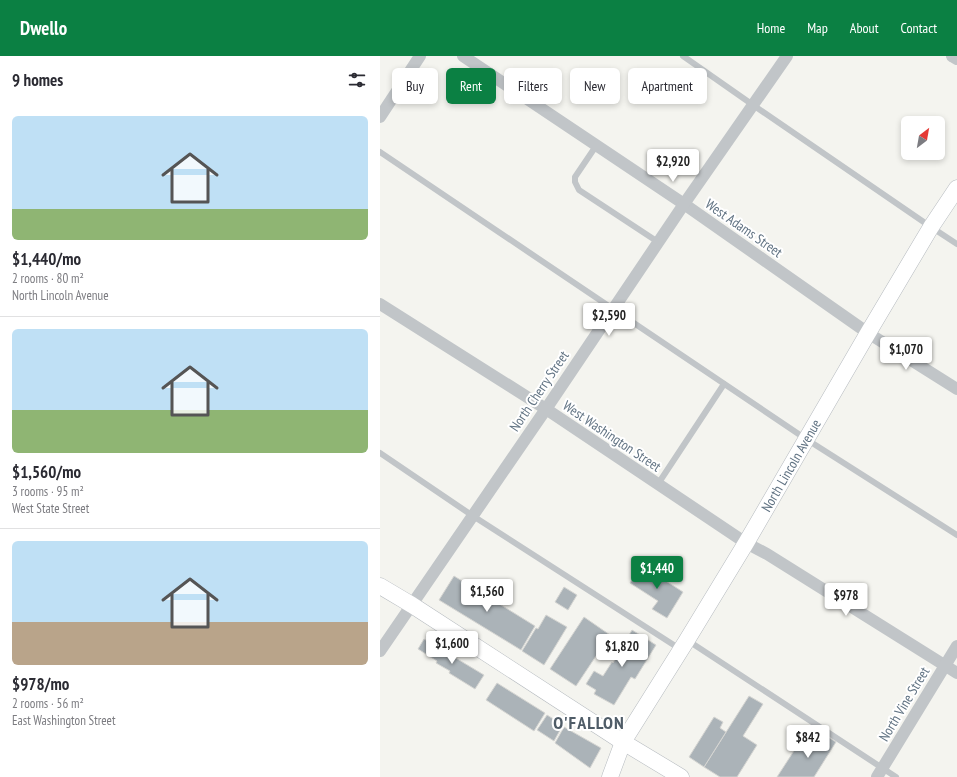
<!DOCTYPE html>
<meta charset="utf-8">
<style>
:root{--surface:#fff;--page:#f2f2f3;--text:#2b2b33;--muted:#7c7c81;--line:#e1e1e2;--accent:#0b8043}
body{margin:0;font-family:"PT Sans Narrow",sans-serif;background:var(--page);color:var(--text);height:100vh;display:flex;flex-direction:column;font-size:15px;white-space:nowrap}
*{box-sizing:border-box;margin:0}
p{font-size:13px;color:var(--muted)}
.icon{flex:none;width:22px;height:22px;fill:none;stroke:currentColor;stroke-width:2;stroke-linecap:round;stroke-linejoin:round}
.map{position:relative;flex:1;overflow:hidden}
.side{display:flex;flex-direction:column;background:var(--surface);width:380px}
.side>*{flex:none}
.top-card{position:absolute;left:12px;top:12px;width:380px;height:36px;display:flex;gap:8px}
.needle{width:26px;rotate:31deg}
.controls{position:absolute;left:521px;top:60px;display:grid;gap:8px}
.controls a{display:grid;place-items:center;width:44px;height:44px;border-radius:6px;background:var(--surface);box-shadow:0 2px 6px #0003;font-size:20px}
.price{position:absolute;translate:-50% -34px;padding:0 9px;border-radius:4px;background:#fff;color:#222;font-size:13px;line-height:26px;filter:drop-shadow(0 1px 2px #0008)}
.price::after{content:'';position:absolute;left:50%;top:24px;width:12px;height:9px;margin-left:-6px;background:inherit;clip-path:polygon(0 0,100% 0,50% 100%)}
.price.active{background:var(--accent);color:#fff}
ul{padding:0;list-style:none}
li{display:grid;align-content:center;gap:8px;height:212px;padding:0 12px}
li+li{border-top:1px solid var(--line)}
li span{display:grid;place-items:center;height:124px;border-radius:6px;color:#555}
li>.icon{margin-inline-start:auto}
span .icon{width:72px;height:72px;fill:#fffc;stroke-width:1}
li b{font-size:17px}
h2{display:flex;justify-content:space-between;align-items:center;height:48px;padding:0 12px;font-size:17px}
.pill{padding:0 14px;border-radius:6px;background:var(--surface);box-shadow:0 2px 6px #0003;font-size:14px;line-height:36px}
.pill.active{background:var(--accent);color:#fff}
header{display:flex;align-items:center;gap:24px;box-sizing:border-box;height:56px;padding:0 20px;background:var(--accent);color:#fff}
header strong{font-size:19px}
nav{display:flex;gap:22px;margin-inline-start:auto;font-size:14px}
main{display:flex;flex:1;min-height:0}
.map>svg:first-child{display:block}
.building{fill:#abb3b8;stroke:#d5d5d2}
.lines{fill:none;stroke-linecap:round;stroke-linejoin:round}
.secondary-casing{stroke:#b5babf;stroke-width:17}
.lane{stroke:#c1c5c8;stroke-width:6}
.street{stroke:#c1c5c8;stroke-width:12}
.secondary{stroke:#fff;stroke-width:16}
.labels{text-anchor:middle;dominant-baseline:central;stroke-width:4;stroke-linejoin:round;paint-order:stroke}
.street-label{font-size:14px;fill:#617383;stroke:#fff}
.district-label{font-size:18px;font-weight:bold;letter-spacing:1px;fill:#4f5c67;stroke:#fff}
</style>
<header>
<strong>Dwello</strong>
<nav><a>Home</a><a>Map</a><a>About</a><a>Contact</a></nav>
</header>
<main>
<section class="side">
<h2>9 homes<svg class="icon" aria-label="filters" viewBox="0 0 24 24"><path d="M4 7h16M4 17h16"/><circle cx="9" cy="7" r="2"/><circle cx="15" cy="17" r="2"/></svg></h2>
<ul>
<li><span style="background:linear-gradient(#bfe0f5 75%,#8fb573 0)"><svg class="icon" aria-label="home" viewBox="0 0 24 24"><path d="M3 11l9-7 9 7M6 9v11h12V9"/></svg></span><div><b>$1,440/mo</b><p>2 rooms · 80 m²</p><p>North Lincoln Avenue</p></div></li>
<li><span style="background:linear-gradient(#bfe0f5 65%,#8fb573 0)"><svg class="icon" aria-label="home" viewBox="0 0 24 24"><path d="M3 11l9-7 9 7M6 9v11h12V9"/></svg></span><div><b>$1,560/mo</b><p>3 rooms · 95 m²</p><p>West State Street</p></div></li>
<li><span style="background:linear-gradient(#bfe0f5 65%,#b9a48a 0)"><svg class="icon" aria-label="home" viewBox="0 0 24 24"><path d="M3 11l9-7 9 7M6 9v11h12V9"/></svg></span><div><b>$978/mo</b><p>2 rooms · 56 m²</p><p>East Washington Street</p></div></li>
</ul>
</section>
<div class="map">
<svg width="577" height="721" viewBox="0 0 577 721">
<rect width="100%" height="100%" fill="#f4f4ef"/>
<g class="building">
<polygon points="261,509 303,536 287,562 272,553 278,545 250,527"/>
<polygon points="74,520 155,570 141,594 59,544"/>
<polygon points="184,531 197,539 188,554 175,546"/>
<polygon points="166,559 187,571 164,609 142,595 156,572 158,573"/>
<polygon points="204,561 230,579 196,630 170,613"/>
<polygon points="252,574 276,589 255,623 251,621 234,649 214,638 216,634 206,628 214,615 223,620 232,606 233,607"/>
<polygon points="44,583 104,619 95,633 69,617 70,615 56,607 57,605 38,593"/>
<polygon points="117,627 165,657 154,675 106,644"/>
<polygon points="369,640 383,648 363,680 377,689 357,721 340,721 324,711"/>
<polygon points="167,659 183,669 174,685 157,674"/>
<polygon points="334,661 343,666 340,672 346,676 324,711 309,701"/>
<polygon points="184,671 221,692 210,712 175,687"/>
<polygon points="442,677 456,686 434,721 397,721 421,684 433,692"/>
</g>
<g class="lines">
<g class="secondary-casing">
<g id="secondary">
<polyline points="0,530 32,549 243,686 301,721"/>
<path id="s1" d="M230,721L243,686L307,584L366,487L488,277L551,171L577,132"/>
</g>
</g>
<g class="lane">
<polyline points="303,0 373,49 551,171 577,188"/>
<polyline points="216,90 195,121 195,126 199,134 278,186"/>
<polyline points="0,96 426,383 577,479"/>
<polyline points="0,397 93,460 300,593"/>
<polyline points="278,428 344,328"/>
<polyline points="307,584 516,721"/>
</g>
<g class="street">
<polyline points="83,0 304,148 488,277 577,333"/>
<polyline points="572,0 577,3"/>
<polyline points="0,61 40,0"/>
<polyline points="0,248 166,353 366,487 387,498 577,617"/>
<polyline points="0,595 166,353 304,148 407,0"/>
<polyline points="497,721 577,590"/>
</g>
<use href="#secondary" class="secondary"/>
</g>
<g class="labels">
<g class="street-label">
<text transform="translate(364 172) rotate(35)">West Adams Street</text>
<text transform="translate(159 335) rotate(-56)">North Cherry Street</text>
<text transform="translate(232 380) rotate(34)">West Washington Street</text>
<text stroke="none"><textPath href="#s1" startOffset="361">North Lincoln Avenue</textPath></text>
<text transform="translate(524 648) rotate(-59)">North Vine Street</text>
</g>
<g class="district-label">
<text x="209" y="666">O'FALLON</text>
</g>
</g>
</svg>
<div class="controls">
<a><svg class="needle" viewBox="-14 -14 28 28"><path d="M0-13l5 13h-10z" fill="#e53935"/><path d="M0 13l5-13h-10z" fill="#7c7c81"/></svg></a>
</div>
<b class="price" style="left:293px;top:127px">$2,920</b>
<b class="price" style="left:229px;top:281px">$2,590</b>
<b class="price" style="left:526px;top:315px">$1,070</b>
<b class="price active" style="left:277px;top:534px">$1,440</b>
<b class="price" style="left:107px;top:557px">$1,560</b>
<b class="price" style="left:466px;top:561px">$978</b>
<b class="price" style="left:72px;top:609px">$1,600</b>
<b class="price" style="left:242px;top:612px">$1,820</b>
<b class="price" style="left:428px;top:703px">$842</b>
<div class="top-card">
<a class="pill">Buy</a>
<a class="pill active">Rent</a>
<a class="pill">Filters</a>
<a class="pill">New</a>
<a class="pill">Apartment</a>
</div>
</div>
</main>
